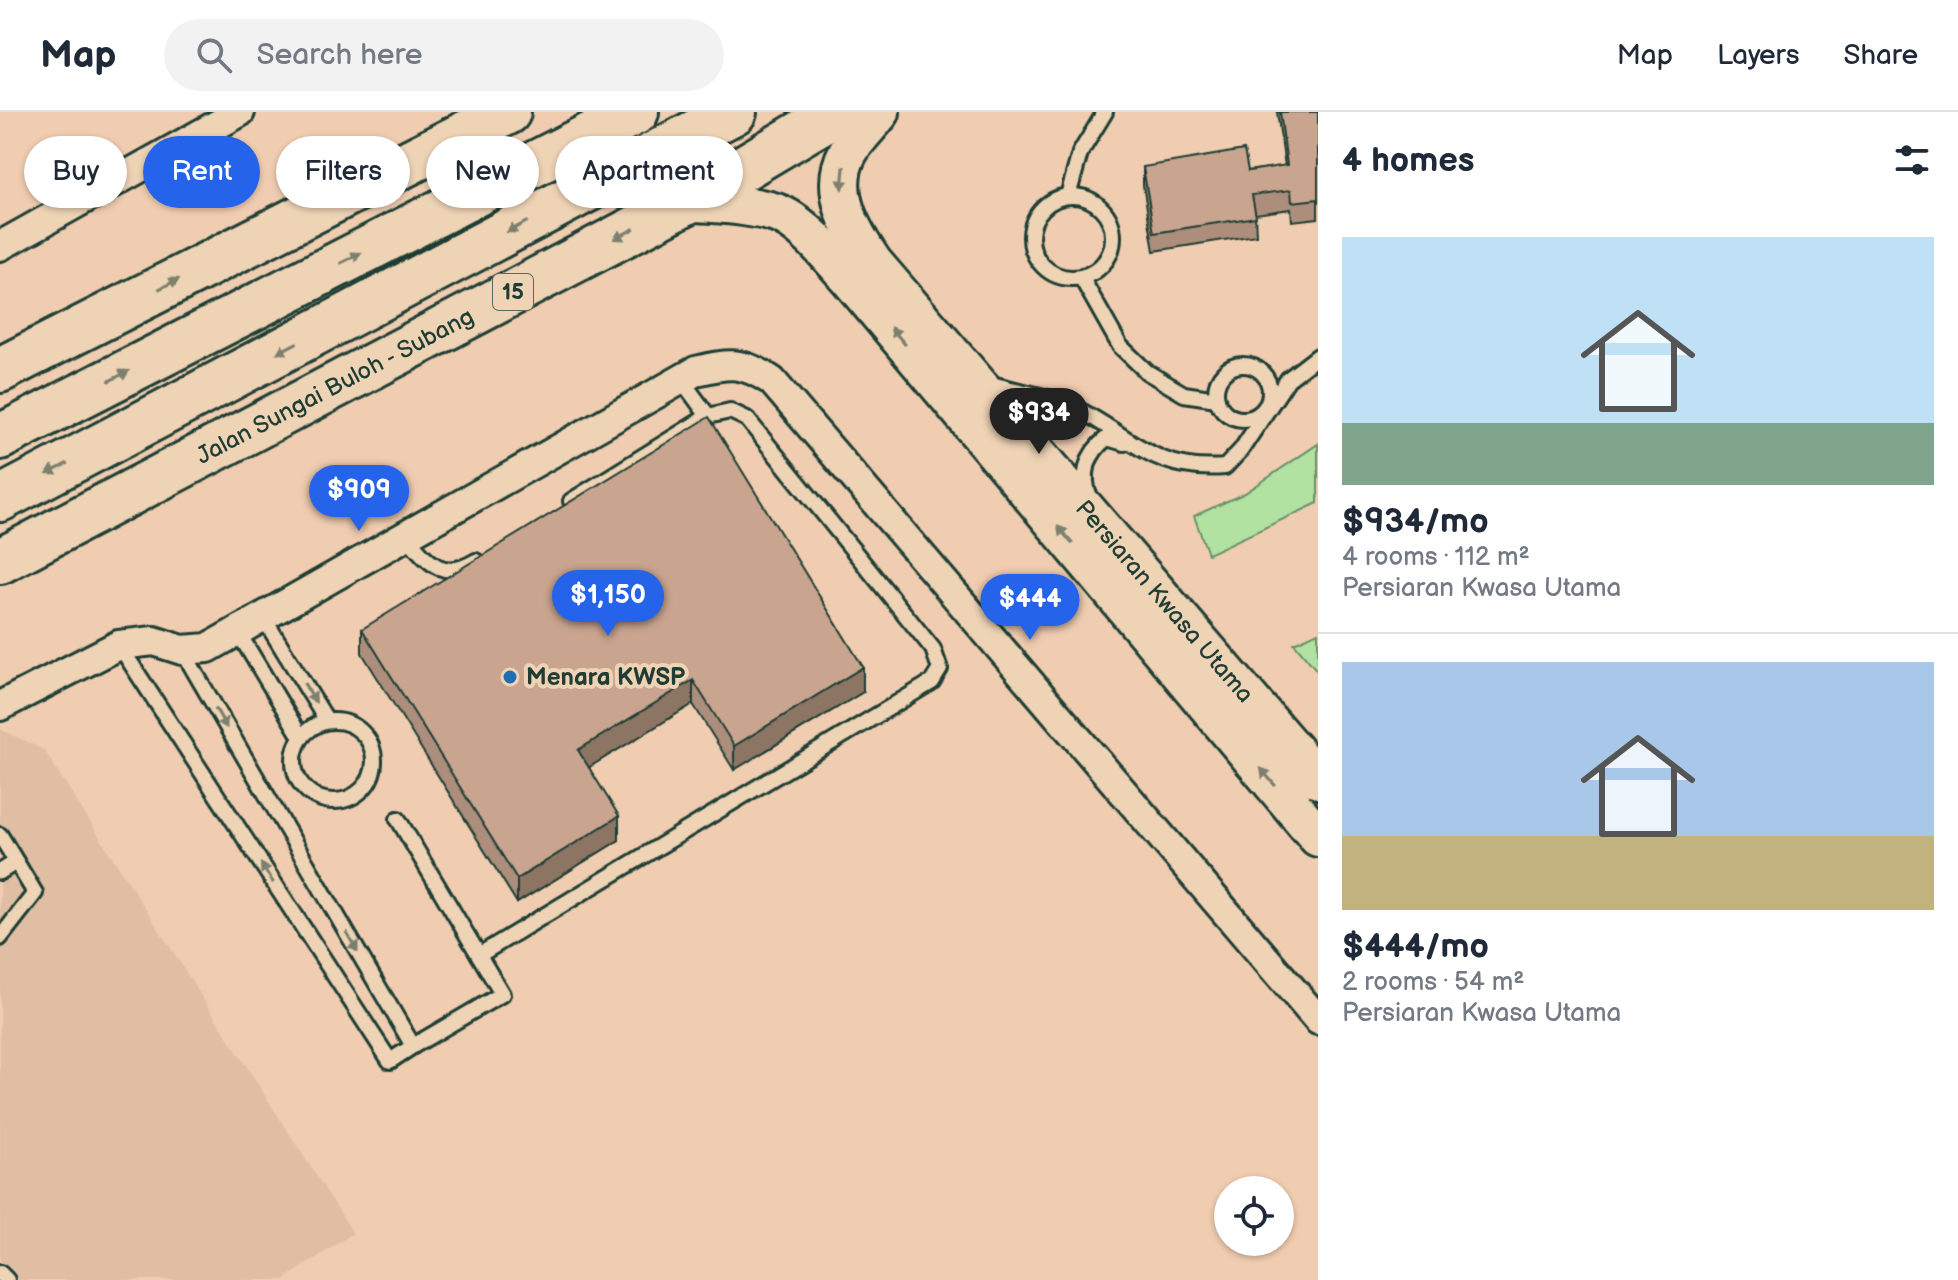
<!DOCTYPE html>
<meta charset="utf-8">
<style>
:root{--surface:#fff;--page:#f2f2f3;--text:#1f2937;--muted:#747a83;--line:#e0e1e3;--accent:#2563eb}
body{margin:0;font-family:"Balsamiq Sans",sans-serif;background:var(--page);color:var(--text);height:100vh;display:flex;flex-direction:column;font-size:30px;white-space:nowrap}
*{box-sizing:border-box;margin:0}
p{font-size:26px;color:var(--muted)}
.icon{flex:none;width:44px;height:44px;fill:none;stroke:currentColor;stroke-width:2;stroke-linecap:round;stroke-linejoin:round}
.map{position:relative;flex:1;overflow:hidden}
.sheet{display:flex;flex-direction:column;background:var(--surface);width:640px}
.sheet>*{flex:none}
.top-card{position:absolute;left:24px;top:24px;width:760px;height:72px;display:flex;gap:16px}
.controls{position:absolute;left:1214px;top:1064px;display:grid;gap:16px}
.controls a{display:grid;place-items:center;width:80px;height:80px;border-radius:50%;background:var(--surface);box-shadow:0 2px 6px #0004;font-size:40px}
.price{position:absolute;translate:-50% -68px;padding:0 18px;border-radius:28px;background:var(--accent);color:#fff;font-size:26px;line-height:52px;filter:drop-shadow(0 2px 4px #0008)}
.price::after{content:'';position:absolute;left:50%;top:48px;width:24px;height:18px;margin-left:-12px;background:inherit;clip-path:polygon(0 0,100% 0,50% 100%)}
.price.on{background:#222;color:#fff}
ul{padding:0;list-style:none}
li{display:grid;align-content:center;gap:16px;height:424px;padding:0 24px}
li+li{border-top:2px solid var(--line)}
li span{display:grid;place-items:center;height:248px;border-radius:0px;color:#555}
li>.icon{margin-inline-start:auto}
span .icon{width:144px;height:144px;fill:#fffc;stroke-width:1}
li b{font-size:34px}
h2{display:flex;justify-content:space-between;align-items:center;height:96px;padding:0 24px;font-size:34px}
.pill{padding:0 28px;border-radius:36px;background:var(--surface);box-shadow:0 2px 6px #0004;font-size:28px;line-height:72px}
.pill.on{background:var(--accent);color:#fff}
header{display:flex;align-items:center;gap:48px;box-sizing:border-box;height:112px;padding:0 40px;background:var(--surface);border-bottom:2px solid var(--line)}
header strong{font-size:38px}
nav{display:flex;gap:44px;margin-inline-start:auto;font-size:28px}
.search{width:560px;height:72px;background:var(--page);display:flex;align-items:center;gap:20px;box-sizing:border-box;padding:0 28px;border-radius:44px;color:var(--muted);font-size:30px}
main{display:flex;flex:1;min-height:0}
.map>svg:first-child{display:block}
.built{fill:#e0bea4}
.green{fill:#b2e2a1;stroke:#68906a;stroke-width:2}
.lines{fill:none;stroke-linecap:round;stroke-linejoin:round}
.lane-casing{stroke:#1f3d34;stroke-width:20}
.street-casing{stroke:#1f3d34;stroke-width:34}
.secondary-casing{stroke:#1f3d34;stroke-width:44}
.highway-casing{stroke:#1f3d34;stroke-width:50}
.lane{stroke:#eed3b5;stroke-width:14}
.street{stroke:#eed3b5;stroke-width:28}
.secondary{stroke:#eed3b5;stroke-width:38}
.highway{stroke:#eed3b5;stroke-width:44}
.wall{fill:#ad8e7b;stroke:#1f3d34;stroke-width:2}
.shaded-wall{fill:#8d7464;stroke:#1f3d34;stroke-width:2}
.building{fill:#c9a58f;stroke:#1f3d34;stroke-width:2}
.oneway{fill:#7c806e}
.poi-dot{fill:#1f6fb2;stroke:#eed3b5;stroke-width:3}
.labels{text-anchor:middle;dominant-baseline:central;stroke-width:8;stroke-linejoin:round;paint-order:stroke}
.shield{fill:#eed3b5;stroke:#5d6a5b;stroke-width:2}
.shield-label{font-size:22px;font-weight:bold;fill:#1f3d34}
.street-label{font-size:24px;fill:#1f3d34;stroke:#eed3b5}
.poi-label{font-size:24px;font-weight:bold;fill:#1f3d34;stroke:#eed3b5;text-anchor:start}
</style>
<header>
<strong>Map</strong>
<div class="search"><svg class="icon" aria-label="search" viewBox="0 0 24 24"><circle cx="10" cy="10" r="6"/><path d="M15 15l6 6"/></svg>Search here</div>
<nav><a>Map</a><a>Layers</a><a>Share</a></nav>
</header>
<main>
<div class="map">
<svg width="1318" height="1168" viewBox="0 0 1318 1168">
<rect width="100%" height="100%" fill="#f0cdb0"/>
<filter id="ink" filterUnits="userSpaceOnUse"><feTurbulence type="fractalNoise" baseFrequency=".0125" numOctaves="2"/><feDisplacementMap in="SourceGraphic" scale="16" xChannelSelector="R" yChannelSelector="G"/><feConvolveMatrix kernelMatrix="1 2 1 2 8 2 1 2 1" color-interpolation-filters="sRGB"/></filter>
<g filter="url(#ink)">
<polygon class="built" points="0,617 44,638 353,1121 284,1168 0,1168"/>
<g class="green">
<polygon points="1318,332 1318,391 1208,442 1194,404 1245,381"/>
<polygon points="1318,520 1318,560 1294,531"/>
</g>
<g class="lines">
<g class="lane-casing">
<g id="lane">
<circle cx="1072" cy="125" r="41"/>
<polyline points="1068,84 1080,41 1105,0"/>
<polyline points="1081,165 1120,234 1147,260 1184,282 1217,287"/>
<circle cx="1243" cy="280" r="27"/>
<polyline points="681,267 708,304"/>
<path d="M991,272C1016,279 1045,283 1069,293C1130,321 1150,361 1225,355L1241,338L1288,267L1318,244"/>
<path d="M1090,387C1081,363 1086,342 1107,326L1124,331"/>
<path d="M406,424C428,449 441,470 476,449"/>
<polyline points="263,505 327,609"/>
<polyline points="238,520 301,625"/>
<polyline points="119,533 390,949 413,934 182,538"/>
<circle cx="334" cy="649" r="40"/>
<polyline points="398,707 502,882 413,934"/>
<polyline points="0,723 35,781 0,826"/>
<polyline points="0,760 16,750"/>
<polyline points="479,843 932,570 940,557 933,537 747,307 730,299 708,304 571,389"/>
<polyline points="0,1161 7,1168"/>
</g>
</g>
<g class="street-casing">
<g id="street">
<polyline points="0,134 240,0"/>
<path d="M0,594L119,533L154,529L182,538L208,536L696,259C730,251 743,249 772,269L1318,908"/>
</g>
</g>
<g class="secondary-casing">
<g id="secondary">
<path id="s1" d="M880,0C870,13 856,26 848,40C827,79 852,120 873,151L1318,667"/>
<path d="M688,89C717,92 748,92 776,101C803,110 832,147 851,168L1318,725"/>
</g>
</g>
<g class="highway-casing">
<g id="highway">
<polyline points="0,258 508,0"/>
<polyline points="0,325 636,0"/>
<polyline points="0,387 734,0"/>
<path id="s2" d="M0,449L688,89L837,0"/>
</g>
</g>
<use href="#lane" class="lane"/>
<use href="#street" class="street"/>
<use href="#secondary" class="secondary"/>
<use href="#highway" class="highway"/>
</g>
<g class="wall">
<polygon points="1277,0 1318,0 1318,106 1292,109 1291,97 1255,102 1256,123 1154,139 1143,73 1143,55 1248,59 1285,54"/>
<polygon points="362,517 863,580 734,658 693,592 589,655 619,728 517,791 362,541"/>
</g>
<g class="shaded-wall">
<polygon points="863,555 863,580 734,658 734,634"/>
<polygon points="693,568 693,592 578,662 578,638"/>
<polygon points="619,704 619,728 517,791 517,767"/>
</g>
<g class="building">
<polygon points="1280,0 1318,0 1318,87 1292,90 1291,78 1252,83 1256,105 1154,121 1143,55 1244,38 1248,59 1287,53"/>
<polygon points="709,305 863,555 734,634 693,568 578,638 619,704 517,767 362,517"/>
</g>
<defs><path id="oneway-solid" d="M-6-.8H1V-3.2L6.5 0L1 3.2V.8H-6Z" transform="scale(2)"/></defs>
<g class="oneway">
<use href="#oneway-solid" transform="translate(843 66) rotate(96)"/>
<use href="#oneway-solid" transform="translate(517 115) rotate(152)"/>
<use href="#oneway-solid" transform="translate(624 122) rotate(152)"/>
<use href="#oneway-solid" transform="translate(351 146) rotate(-27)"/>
<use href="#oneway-solid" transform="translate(169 172) rotate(-27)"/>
<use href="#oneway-solid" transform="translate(898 224) rotate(-130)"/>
<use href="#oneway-solid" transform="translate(287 236) rotate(152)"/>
<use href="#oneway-solid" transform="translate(119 264) rotate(-27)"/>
<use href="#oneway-solid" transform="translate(57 357) rotate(152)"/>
<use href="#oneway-solid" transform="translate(1065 423) rotate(-130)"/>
<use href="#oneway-solid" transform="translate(310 581) rotate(58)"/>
<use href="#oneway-solid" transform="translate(221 606) rotate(60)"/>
<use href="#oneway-solid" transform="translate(1268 665) rotate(-130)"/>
<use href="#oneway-solid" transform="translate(267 761) rotate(-123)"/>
<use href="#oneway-solid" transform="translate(352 830) rotate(60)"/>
</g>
</g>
<circle class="poi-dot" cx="510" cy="565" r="8"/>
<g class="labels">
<rect class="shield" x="493" y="162" width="40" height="36" rx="6"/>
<g class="shield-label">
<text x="513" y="180">15</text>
</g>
<g class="street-label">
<text stroke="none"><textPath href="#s2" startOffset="378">Jalan Sungai Buloh - Subang</textPath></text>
<text stroke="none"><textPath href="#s1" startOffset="618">Persiaran Kwasa Utama</textPath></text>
</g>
<g class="poi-label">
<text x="526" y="565">Menara KWSP</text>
</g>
</g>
</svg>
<div class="controls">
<a><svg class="icon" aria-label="locate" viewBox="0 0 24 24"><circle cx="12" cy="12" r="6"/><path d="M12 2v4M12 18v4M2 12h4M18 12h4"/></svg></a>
</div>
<b class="price on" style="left:1039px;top:344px">$934</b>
<b class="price" style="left:359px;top:421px">$909</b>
<b class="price" style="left:608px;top:526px">$1,150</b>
<b class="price" style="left:1030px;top:530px">$444</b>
<div class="top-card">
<a class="pill">Buy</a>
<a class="pill on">Rent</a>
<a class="pill">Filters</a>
<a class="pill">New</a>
<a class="pill">Apartment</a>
</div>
</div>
<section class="sheet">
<h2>4 homes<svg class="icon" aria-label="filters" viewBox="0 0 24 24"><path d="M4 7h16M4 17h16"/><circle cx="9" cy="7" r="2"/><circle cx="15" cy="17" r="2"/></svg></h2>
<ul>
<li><span style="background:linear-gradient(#bfe0f5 75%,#7fa58c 0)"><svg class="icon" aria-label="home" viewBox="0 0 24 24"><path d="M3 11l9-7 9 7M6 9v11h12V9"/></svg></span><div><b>$934/mo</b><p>4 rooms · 112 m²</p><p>Persiaran Kwasa Utama</p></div></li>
<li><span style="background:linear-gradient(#a9c7e8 70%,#c2b280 0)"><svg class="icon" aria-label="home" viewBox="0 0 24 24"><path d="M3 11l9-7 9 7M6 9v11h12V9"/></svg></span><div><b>$444/mo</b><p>2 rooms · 54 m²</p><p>Persiaran Kwasa Utama</p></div></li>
</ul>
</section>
</main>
